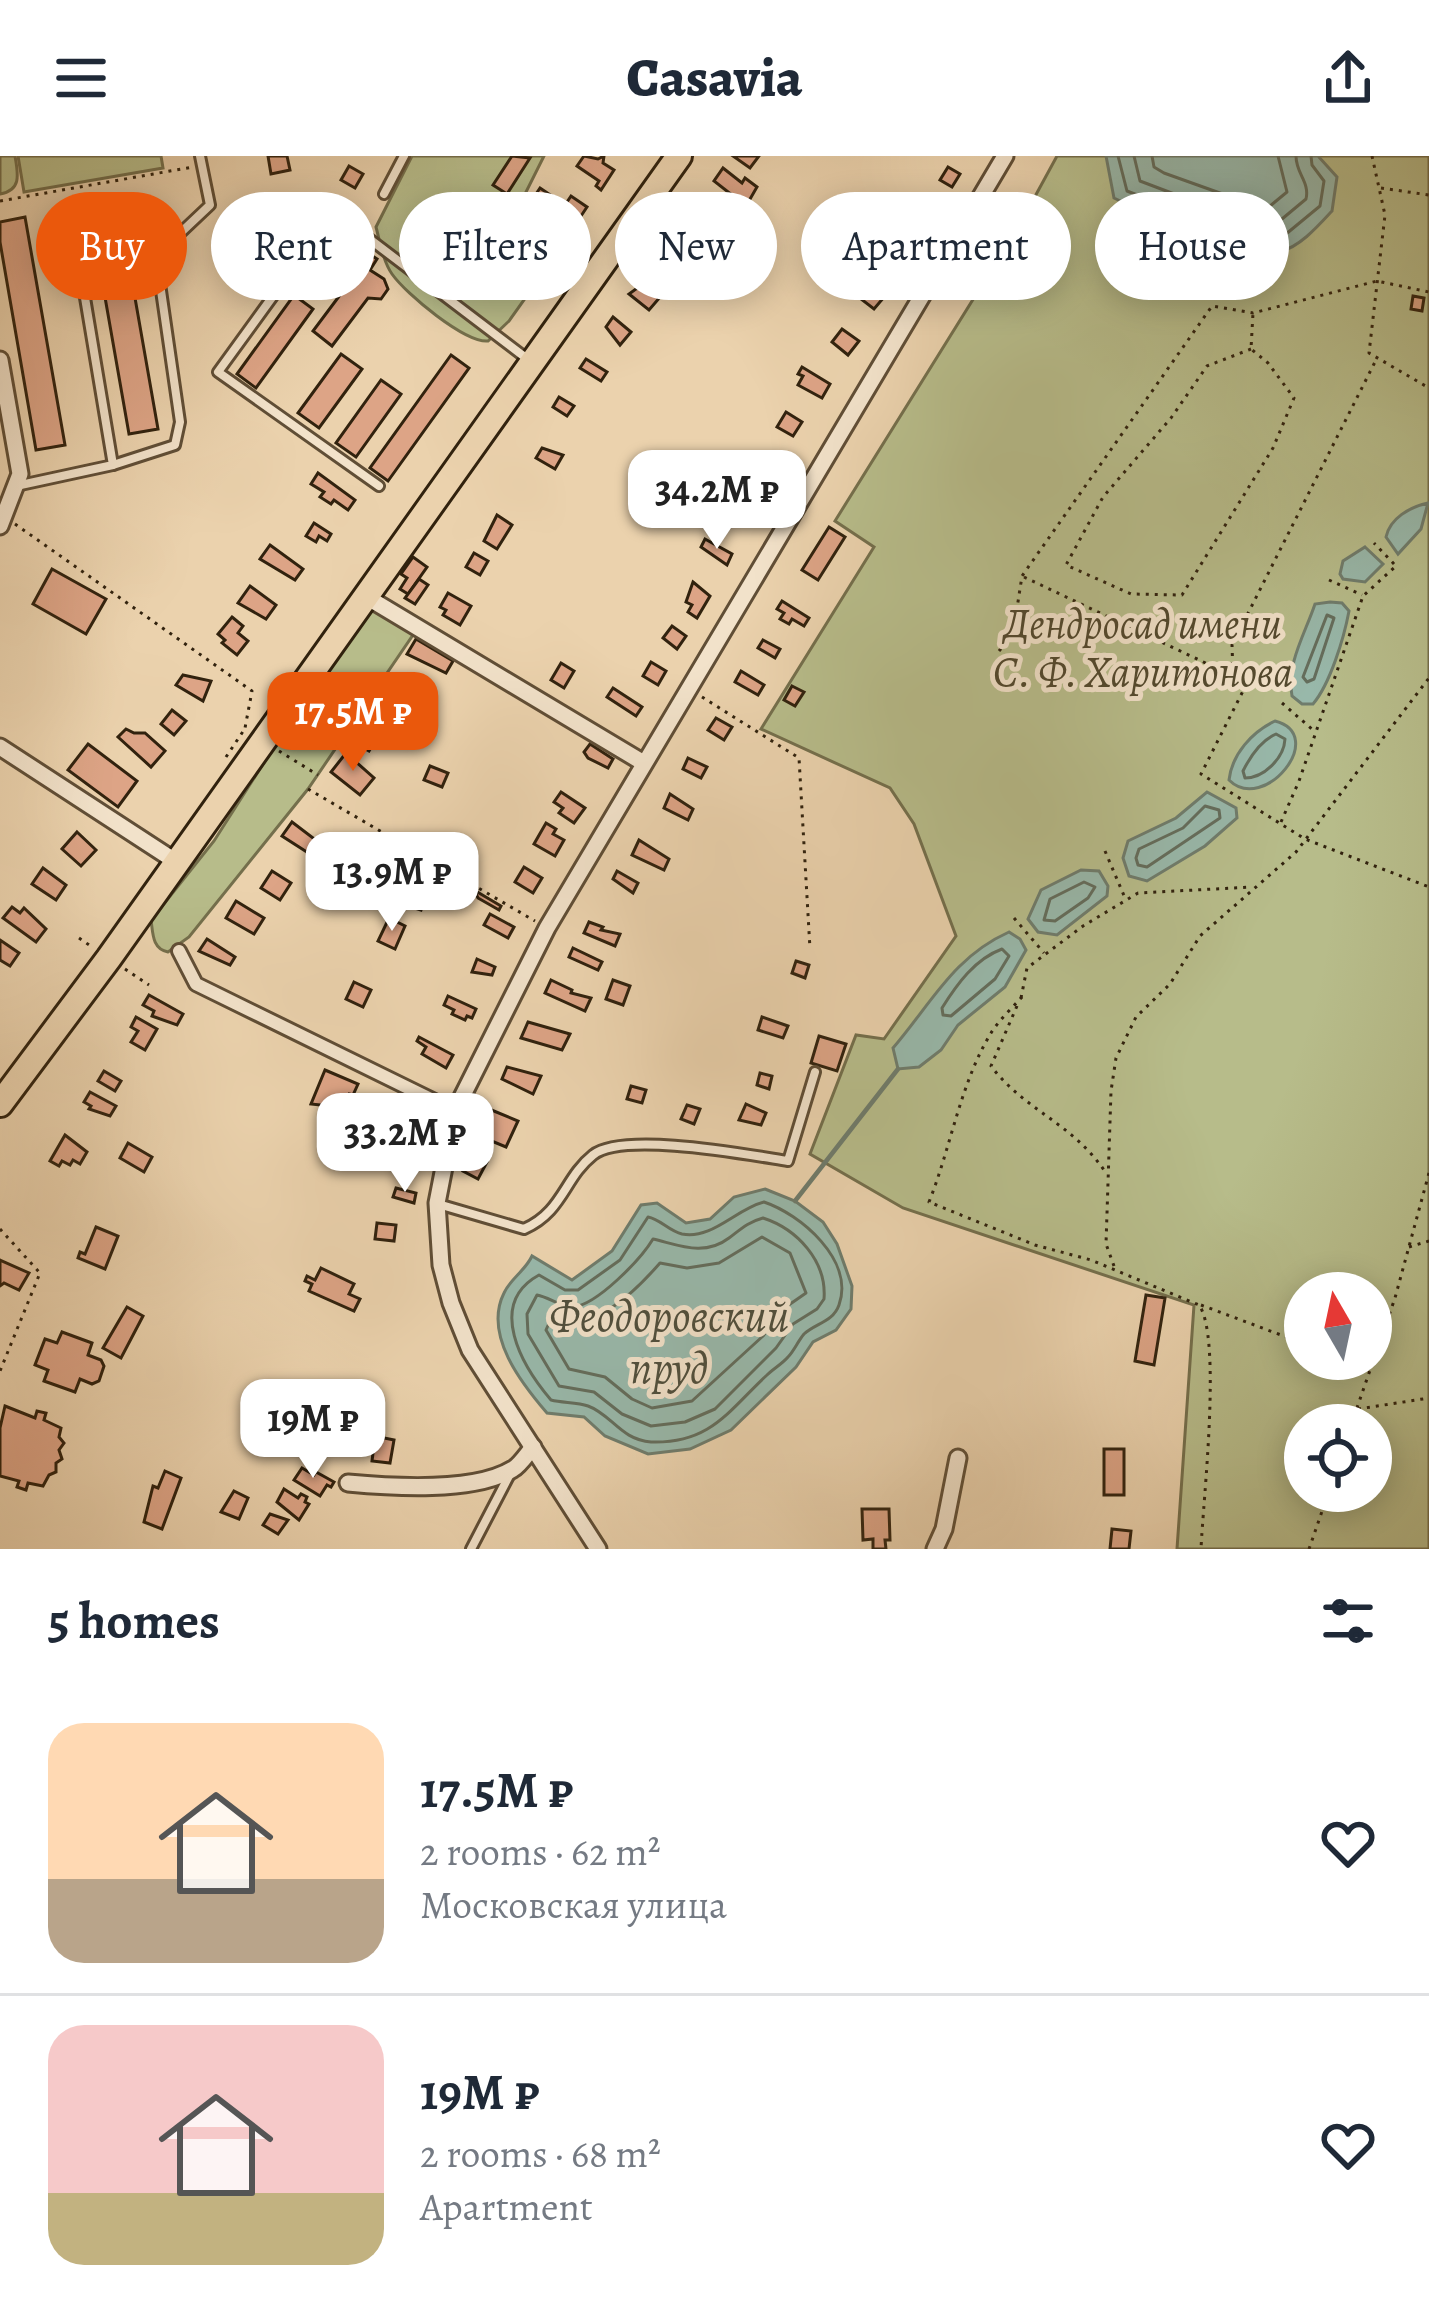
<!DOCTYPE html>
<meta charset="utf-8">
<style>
:root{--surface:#fff;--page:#f6f6f7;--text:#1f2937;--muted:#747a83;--line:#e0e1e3;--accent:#ea580c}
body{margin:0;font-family:Alegreya,serif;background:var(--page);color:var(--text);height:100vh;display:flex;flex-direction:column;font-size:45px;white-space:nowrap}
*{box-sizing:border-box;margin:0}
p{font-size:39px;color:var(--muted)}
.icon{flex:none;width:66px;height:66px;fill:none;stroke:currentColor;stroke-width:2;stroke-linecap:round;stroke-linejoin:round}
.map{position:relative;height:1393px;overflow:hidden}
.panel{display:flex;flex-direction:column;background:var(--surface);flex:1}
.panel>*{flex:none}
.guide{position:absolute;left:36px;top:36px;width:1359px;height:108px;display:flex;gap:24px}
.needle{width:78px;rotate:351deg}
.fabs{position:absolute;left:1284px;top:1116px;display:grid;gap:24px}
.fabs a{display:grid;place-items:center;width:108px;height:108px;border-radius:50%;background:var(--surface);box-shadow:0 6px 30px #0003;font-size:60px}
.price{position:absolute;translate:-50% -102px;padding:0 27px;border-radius:24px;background:#fff;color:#222;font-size:39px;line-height:78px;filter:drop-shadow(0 3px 6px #0008)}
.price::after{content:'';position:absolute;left:50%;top:72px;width:36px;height:27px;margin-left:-18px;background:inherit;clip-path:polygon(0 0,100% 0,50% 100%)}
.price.on{background:var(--accent);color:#fff}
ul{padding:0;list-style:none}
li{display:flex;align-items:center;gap:36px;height:300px;padding:0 48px}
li+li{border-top:3px solid var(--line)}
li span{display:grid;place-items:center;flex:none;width:336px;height:240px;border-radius:36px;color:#555}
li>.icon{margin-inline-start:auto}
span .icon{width:144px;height:144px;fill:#fffc;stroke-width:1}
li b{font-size:51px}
h2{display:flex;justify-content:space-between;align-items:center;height:144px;padding:0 48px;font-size:51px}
.chip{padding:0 42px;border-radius:54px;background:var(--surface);box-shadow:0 6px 30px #0003;font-size:42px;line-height:108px}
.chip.on{background:var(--accent);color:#fff}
header{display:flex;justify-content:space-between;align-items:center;height:156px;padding:0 48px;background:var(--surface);font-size:54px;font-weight:800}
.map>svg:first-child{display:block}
.green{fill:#b7bc8a;stroke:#746f4c;stroke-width:3;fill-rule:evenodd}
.water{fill:#98b8aa;stroke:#6f7c6c;stroke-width:3}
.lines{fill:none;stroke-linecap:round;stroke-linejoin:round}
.shore{stroke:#646d5c;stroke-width:3}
.stream{stroke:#6f7c6c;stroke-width:4.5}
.building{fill:#dda486;stroke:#31220e;stroke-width:3}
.service-casing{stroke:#604e36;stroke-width:14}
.pedestrian-casing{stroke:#604e36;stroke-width:18}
.minor-casing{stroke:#604e36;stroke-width:21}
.primary-casing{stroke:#31220e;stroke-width:30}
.path{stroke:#31220e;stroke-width:3;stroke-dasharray:3 6;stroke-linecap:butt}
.service{stroke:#f2e2ca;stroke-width:8}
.pedestrian{stroke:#f2e2ca;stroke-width:12}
.minor{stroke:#f2e2ca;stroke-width:15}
.primary{stroke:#ebd2ad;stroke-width:24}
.labels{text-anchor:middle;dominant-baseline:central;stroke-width:10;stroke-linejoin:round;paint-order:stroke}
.park-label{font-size:42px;font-style:italic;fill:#52482d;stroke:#f2e2ca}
.water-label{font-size:45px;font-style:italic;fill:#504f3d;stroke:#f2e2ca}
</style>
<header><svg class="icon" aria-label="menu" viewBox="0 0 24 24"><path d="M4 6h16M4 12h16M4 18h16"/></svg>Casavia<svg class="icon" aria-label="share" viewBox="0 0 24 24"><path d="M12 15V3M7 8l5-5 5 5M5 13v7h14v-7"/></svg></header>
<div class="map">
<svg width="1429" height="1393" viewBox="0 0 1429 1393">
<rect width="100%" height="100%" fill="#ebd2ad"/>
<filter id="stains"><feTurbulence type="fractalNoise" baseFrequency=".00167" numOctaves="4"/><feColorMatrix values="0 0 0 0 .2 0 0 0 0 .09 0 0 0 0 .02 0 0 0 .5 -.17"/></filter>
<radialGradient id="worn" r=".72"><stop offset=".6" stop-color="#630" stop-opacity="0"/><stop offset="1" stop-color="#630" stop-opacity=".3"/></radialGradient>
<g class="green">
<path d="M0,0H15C18,18 22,34 0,38Z"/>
<polygon points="18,0 161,0 163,12 24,36"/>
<path d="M412,0H544L516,56L563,89L509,165L488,185C465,187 406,138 392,118C383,105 380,86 376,71Z"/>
<path d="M1057,0H1429V1393H1177L1194,1149L903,1052L810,998L856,879L884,883L956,780L914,668L890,632L761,573L874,391L835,365L1020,68ZM1305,1137H1371V1203H1305ZM1305,1269H1371V1335H1305Z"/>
<path d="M372,450L417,473L308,633L189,781L168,796C152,793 153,777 151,764L214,685L312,531Z"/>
</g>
<g class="water">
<path d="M1106,0H1318L1337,21L1332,55C1319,69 1300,91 1281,95C1246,104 1148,59 1114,42Z"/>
<path d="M1428,347L1421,373L1398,398L1386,381C1390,362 1410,351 1428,347Z"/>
<polygon points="1365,391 1383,408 1365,426 1343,423 1340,418 1343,405"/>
<path d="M1330,446L1342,447L1349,455C1344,482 1330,528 1313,548H1302L1292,540C1286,508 1305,478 1315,448Z"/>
<path d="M1275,565C1329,579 1264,659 1229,624C1232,598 1252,576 1275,565Z"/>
<polygon points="1207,636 1236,652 1237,662 1205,690 1147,725 1129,720 1123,702 1128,685 1176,662"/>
<polygon points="1081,714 1099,715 1108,730 1107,740 1057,779 1038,776 1028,763 1041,734"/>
<path d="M1009,776L1020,783L1026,794L1005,831L958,869L941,894L919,911L898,913L893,892C931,848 953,801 1009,776Z"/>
<path d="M765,1033L795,1045L823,1066L837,1088L852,1130L851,1153L836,1174L813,1186L796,1211L731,1274L690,1293L648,1298L605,1280L584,1261L547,1257C522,1228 483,1179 504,1137C511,1122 525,1115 532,1100L572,1124L612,1095L641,1049L657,1047L686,1067L710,1063L734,1041Z"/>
</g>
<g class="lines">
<g class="shore">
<polyline points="1118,0 1127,35 1253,84 1280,83 1320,50 1324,25 1312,9 1311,0"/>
<path d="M1134,0L1140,25L1256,69L1276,68L1306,43C1310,26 1296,18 1296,0"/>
<polyline points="1152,0 1154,11 1164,17 1259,51 1270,50 1287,36 1278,0"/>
<polygon points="1327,459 1334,462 1314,523 1307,526 1303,521"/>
<path d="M1276,578L1285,583C1284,602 1264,622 1245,622L1243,615C1250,601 1260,585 1276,578Z"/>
<polygon points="1205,650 1219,654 1220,662 1147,711 1138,709 1136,702 1139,693 1183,672"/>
<polygon points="1084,726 1095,731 1088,742 1055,765 1044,764 1050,743"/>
<path d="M1002,793L1009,800L995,823L951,860L943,859L942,852C957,828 975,803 1002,793Z"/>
<path d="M764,1046C800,1058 855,1104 839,1149C833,1166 816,1167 804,1178C798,1185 794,1195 788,1201C782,1208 773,1213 767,1219C729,1254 711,1288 651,1286C621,1284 611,1258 588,1250C577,1246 563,1247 551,1244C522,1210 486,1148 539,1119L565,1134H578L620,1104L648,1061C660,1063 669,1075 682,1078C712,1084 736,1053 764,1046Z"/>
<path d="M763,1062C797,1073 827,1105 824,1143L817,1153L793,1168L776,1192L715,1253L685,1266L651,1270L622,1258L594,1236L559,1230L528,1178L527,1158L537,1139C549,1141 560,1151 573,1151C597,1149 641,1103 653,1083C679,1089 704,1101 729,1082C741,1073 748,1066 763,1062Z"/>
<path d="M762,1081L790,1097L806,1137L783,1153L763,1180L692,1245L652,1252L632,1243L605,1221L569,1213L546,1174L550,1165C595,1175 632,1139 660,1107L687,1112L719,1107Z"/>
</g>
<polyline class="stream" points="795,1045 898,913"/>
</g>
<g class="building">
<polygon points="268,0 287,0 290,14 271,18"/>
<polygon points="512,0 530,2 507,38 493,29"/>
<polygon points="584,0 598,3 604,0 603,7 614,14 601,34 596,30 599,25 577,10"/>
<polygon points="733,0 759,0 750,12"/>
<polygon points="349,10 363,18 355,32 341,24"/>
<polygon points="948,11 960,18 952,31 940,24"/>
<polygon points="723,12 742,27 745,22 757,31 746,50 714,25"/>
<polygon points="540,32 565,49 571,40 587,51 563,87 547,76 555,64 530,47"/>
<polygon points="699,40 722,59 715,69 691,50"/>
<polygon points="118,45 158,273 129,278 89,50"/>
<polygon points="920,56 933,64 923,78 911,69"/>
<polygon points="25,61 65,289 36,294 0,86 0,66"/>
<polygon points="348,84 377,103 370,114 384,123 388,133 381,143 368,142 332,190 313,175 355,119 334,104"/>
<polygon points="665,89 695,105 688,115 657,99"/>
<polygon points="885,95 902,105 893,119 876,109"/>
<polygon points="866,125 885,140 874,153 861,143 865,137 860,133"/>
<polygon points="644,127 661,140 649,154 629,138"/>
<polygon points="294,139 313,153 256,232 237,218"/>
<polygon points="1413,140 1424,142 1422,155 1411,153"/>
<polygon points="613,161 631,176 620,189 606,171"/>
<polygon points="842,173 859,185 848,199 832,186"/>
<polygon points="341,198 362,213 319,272 298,257"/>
<polygon points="451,199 469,212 388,325 370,312"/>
<polygon points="586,203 607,216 601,225 580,212"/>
<polygon points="802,211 830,228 822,242 798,229 803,220 798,218"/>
<polygon points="381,224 401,238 356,301 336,287"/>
<polygon points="559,241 574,250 567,260 553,251"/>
<polygon points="786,256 802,266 793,280 777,271"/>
<polygon points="542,292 563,299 555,313 536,302"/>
<polygon points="764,301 781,310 771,328 754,319"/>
<polygon points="318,317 355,344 348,354 334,344 331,348 320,341 324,336 311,328"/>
<polygon points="728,320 738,324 732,336 718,330"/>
<polygon points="736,345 755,361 748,370 728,355"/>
<polygon points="497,359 512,369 497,393 484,385"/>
<polygon points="314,367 331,378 327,385 319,380 316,386 306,380"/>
<polygon points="829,371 845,381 818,424 802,414"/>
<polygon points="705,383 732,398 727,409 701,391"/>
<polygon points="270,389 303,413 295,424 260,403"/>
<polygon points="474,397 488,405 480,419 466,411"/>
<polygon points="413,401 427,411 408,438 400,433 407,422 401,418"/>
<polygon points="52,413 106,443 86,478 33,448"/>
<polygon points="419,423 428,429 415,448 405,442"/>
<polygon points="693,426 710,440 697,462 688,456 692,449 686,446"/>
<polygon points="250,430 276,449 266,463 238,447"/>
<polygon points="448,437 471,450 460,469 443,459 446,454 440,451"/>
<polygon points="782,445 809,462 804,470 792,463 789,468 780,463 784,457 777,453"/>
<polygon points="232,461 243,470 238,477 248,485 237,499 222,487 225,484 218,478"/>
<polygon points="672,470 686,480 677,493 663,482"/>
<polygon points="416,483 453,505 446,517 407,498"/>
<polygon points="763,484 780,493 775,502 758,492"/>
<polygon points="651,506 666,515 658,529 643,520"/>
<polygon points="561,507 574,515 564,532 551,524"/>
<polygon points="741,515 764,529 758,539 735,526"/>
<polygon points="183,519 211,525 203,545 176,529"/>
<polygon points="792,530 804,536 795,550 784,544"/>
<polygon points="613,532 642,551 636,560 607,541"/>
<polygon points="386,537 409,552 403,561 380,547"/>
<polygon points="172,554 186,565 174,579 161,568"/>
<polygon points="716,562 732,571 724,584 708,574"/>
<polygon points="126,573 134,577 145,577 165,595 151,611 118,581"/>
<polygon points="358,577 375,585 369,595 353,586"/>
<polygon points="88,588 137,625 118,651 68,614"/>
<polygon points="590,588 613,603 608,612 588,602 584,596"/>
<polygon points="346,597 374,622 360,639 331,616"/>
<polygon points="688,602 707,611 701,622 683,613"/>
<polygon points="430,610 448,617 442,631 424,624"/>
<polygon points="561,636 585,652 574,667 559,657 563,652 554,646"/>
<polygon points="670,638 693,653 688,664 664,652"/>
<polygon points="292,666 321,688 313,700 282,680"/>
<polygon points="546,667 556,673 553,678 564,684 555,700 534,688"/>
<polygon points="77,676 96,694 81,710 62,693"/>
<polygon points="639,684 669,703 664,714 632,699"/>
<polygon points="524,711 542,722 533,737 515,726"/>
<polygon points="43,712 66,729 56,744 32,728"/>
<polygon points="272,715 291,727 280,744 261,732"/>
<polygon points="617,715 638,727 633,737 613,723"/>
<polygon points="474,734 501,750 499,754 478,742"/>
<polygon points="422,736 426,739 421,754 406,749 412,737 418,741"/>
<polygon points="236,745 264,762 254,778 226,762"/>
<polygon points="12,751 20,757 24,752 46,773 36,786 3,762"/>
<polygon points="490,758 514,771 508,782 484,769"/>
<polygon points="389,762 405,770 395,793 378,785"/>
<polygon points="589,766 603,771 601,774 620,778 615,790 584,777"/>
<polygon points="207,783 235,801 230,809 199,795"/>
<polygon points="0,784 19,797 10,810 0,804"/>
<polygon points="573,792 602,806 598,814 569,801"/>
<polygon points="477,803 495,811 492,819 472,816"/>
<polygon points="796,805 809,809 805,822 792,817"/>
<polygon points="551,824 572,834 571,837 591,842 585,855 545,837"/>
<polygon points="613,824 630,830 623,849 606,843"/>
<polygon points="354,826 371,834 363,851 346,843"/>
<polygon points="149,839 183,858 177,869 152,860 154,855 143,849"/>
<polygon points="448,840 476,853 472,862 467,860 465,864 452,858 454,854 444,849"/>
<polygon points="136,861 157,873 145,894 131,886 138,875 131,871"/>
<polygon points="762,861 788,870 783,882 758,874"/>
<polygon points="528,866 570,878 562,894 521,882"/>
<polygon points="819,880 846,888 837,915 811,907"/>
<polygon points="419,881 453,899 446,912 422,898 426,891 417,885"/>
<polygon points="507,911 541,920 533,938 502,923"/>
<polygon points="325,914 358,928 353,939 349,938 339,951 311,948"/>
<polygon points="104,915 121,925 115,935 98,925"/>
<polygon points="760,917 772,920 769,933 757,929"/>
<polygon points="631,930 646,934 642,947 627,943"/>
<polygon points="90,936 116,950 110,960 89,953 91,950 84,946"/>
<polygon points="412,944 428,953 423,963 404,958"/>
<polygon points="746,948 766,957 761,969 739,964"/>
<polygon points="687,949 700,953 694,968 681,963"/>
<polygon points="489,953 518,965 506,991 477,979"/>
<polygon points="65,979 87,996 80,1008 73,1004 70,1009 62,1005 59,1010 50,1005"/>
<polygon points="128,987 152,1001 144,1016 120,1002"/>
<polygon points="405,989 423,995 417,1012 400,1007"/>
<polygon points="471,999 487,1006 478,1023 463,1015"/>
<polygon points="396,1032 416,1037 414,1047 393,1041"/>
<polygon points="377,1067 396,1069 394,1085 375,1083"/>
<polygon points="96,1071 118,1080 105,1113 78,1102 80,1096 85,1098"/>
<polygon points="0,1104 29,1117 19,1134 4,1127 0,1130"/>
<polygon points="321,1112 354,1128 349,1138 360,1143 354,1155 309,1135 312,1128 305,1125 307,1120 315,1124"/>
<polygon points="1146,1139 1165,1142 1154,1209 1135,1205"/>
<polygon points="127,1151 143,1160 121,1202 103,1192"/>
<polygon points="62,1176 92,1187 88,1199 101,1204 104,1210 99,1225 92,1228 80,1223 75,1236 44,1225 48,1214 35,1209 45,1183 57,1187"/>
<polygon points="5,1250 35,1262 37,1255 46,1257 44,1264 61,1272 59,1281 64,1287 59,1294 62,1303 56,1307 56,1316 49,1319 43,1330 28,1327 26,1334 17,1331 19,1325 0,1320 0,1272"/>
<polygon points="346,1254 373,1270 379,1281 394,1284 390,1307 372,1305 373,1297 355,1292 361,1282 337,1268"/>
<rect x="1104" y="1293" width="20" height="46"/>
<polygon points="302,1312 314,1319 316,1316 334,1326 331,1331 327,1329 320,1340 294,1324"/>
<polygon points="165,1315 181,1322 162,1373 144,1366 153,1330 158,1332"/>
<polygon points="284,1333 298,1342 301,1338 307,1341 305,1346 309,1348 299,1364 277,1346"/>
<polygon points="234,1335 248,1342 239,1363 221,1356"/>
<polygon points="862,1353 889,1353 890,1384 885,1384 886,1393 873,1393 873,1383 863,1384"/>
<polygon points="270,1358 288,1364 278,1378 263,1369"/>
<polygon points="1112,1373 1131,1375 1129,1393 1110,1393"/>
</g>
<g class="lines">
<g class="service-casing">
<g id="service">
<polyline points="384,38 404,0"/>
<polyline points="113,309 175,289 180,266 156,100 210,49 200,0"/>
<polyline points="16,330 113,309 74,76"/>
<polyline points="379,330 218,216 334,56 530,205"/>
<path d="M438,1048L524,1073C563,1056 564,1022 593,999C623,975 749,999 788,1005L815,916"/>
<polyline points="471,1393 509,1320"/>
</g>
</g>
<g class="pedestrian-casing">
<polyline id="pedestrian" points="179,795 196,828 455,955"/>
</g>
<g class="minor-casing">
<g id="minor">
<polyline points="0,204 20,318 0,370"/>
<polyline points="365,440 642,606"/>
<polyline points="0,591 175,705"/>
<path d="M348,1327C391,1331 474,1337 513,1313C520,1309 527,1298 533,1291"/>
<polyline points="598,1393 470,1194 451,1147 441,1109 437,1047 455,955 547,772 1005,0"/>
<polyline points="935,1393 944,1373 958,1302"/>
</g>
</g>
<g class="primary-casing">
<polyline id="primary" points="0,948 109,802 679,0"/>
</g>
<g class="path">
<polyline points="1372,0 1385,59 1369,197 1429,232"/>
<polyline points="1381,32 1429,39"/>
<polyline points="0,45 193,11"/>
<polyline points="1251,193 1207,210 1171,262 1103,341 1066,409 1131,438 1182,439 1273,292 1294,242 1268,207 1251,193 1253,157"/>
<polyline points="15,368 252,535 245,572 249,575"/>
<polyline points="1024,421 1233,520 1244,533 1201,618 1305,683 1429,731"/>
<polyline points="1329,424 1362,439"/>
<polyline points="999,495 1013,478 1022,420 1212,150 1253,157 1377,125 1429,136"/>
<polyline points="1233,518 1232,489 1377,202"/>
<polyline points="702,541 799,602 810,793"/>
<polyline points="1282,547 1313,574"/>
<polyline points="279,595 318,619"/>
<polyline points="226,601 244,574"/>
<polyline points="308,633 535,765"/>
<polyline points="1281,666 1299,625 1363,440 1396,410 1374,387"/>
<polyline points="1105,695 1125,742"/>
<polyline points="1014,762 1044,797"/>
<polyline points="79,782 92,791"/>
<polyline points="125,813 149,829"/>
<path d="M1022,841C1012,852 999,864 991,877C960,928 951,991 929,1046L1035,1089L1091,1104L1199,1149C1222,1181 1203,1345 1201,1393"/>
<polyline points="1021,842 1027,812 1083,770 1138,737 1252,731"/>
<path d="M1017,850L991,910C1026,956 1072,966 1106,1017"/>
<polyline points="0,1073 40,1117 0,1215"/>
<polyline points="1409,1091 1429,1085"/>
<polyline points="1114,1110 1106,1088 1111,935 1116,902 1136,861 1170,828 1200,780 1296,696 1429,522"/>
<polyline points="1201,1149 1305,1188"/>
<polyline points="1344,1203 1370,1213"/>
<polyline points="1358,1253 1429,1242"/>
<polyline points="1351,1269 1395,1142 1429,1017"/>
<polyline points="1309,1393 1329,1335"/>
</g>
<use href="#service" class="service"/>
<use href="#pedestrian" class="pedestrian"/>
<use href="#minor" class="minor"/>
<use href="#primary" class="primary"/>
</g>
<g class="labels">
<g class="park-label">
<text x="1143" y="467">Дендросад имени<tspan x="1143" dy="48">С. Ф. Харитонова</tspan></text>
</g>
<g class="water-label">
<text x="669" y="1160">Феодоровский<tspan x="669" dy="52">пруд</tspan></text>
</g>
</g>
<rect width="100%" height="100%" filter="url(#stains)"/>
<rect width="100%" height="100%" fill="url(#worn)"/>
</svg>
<div class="fabs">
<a><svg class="needle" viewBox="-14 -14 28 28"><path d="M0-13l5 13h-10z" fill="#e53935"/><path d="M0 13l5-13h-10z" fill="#747a83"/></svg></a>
<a><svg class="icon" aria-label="locate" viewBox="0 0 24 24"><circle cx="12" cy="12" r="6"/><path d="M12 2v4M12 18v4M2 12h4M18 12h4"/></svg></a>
</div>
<b class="price" style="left:717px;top:396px">34.2M ₽</b>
<b class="price on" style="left:353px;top:618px">17.5M ₽</b>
<b class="price" style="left:392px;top:778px">13.9M ₽</b>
<b class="price" style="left:405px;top:1039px">33.2M ₽</b>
<b class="price" style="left:313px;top:1325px">19M ₽</b>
<div class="guide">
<a class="chip on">Buy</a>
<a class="chip">Rent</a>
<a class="chip">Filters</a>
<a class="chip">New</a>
<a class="chip">Apartment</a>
<a class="chip">House</a>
</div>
</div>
<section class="panel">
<h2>5 homes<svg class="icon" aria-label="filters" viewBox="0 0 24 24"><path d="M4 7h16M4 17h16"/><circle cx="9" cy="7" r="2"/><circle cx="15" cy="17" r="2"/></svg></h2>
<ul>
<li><span style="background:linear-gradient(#ffd9b3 65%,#b9a48a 0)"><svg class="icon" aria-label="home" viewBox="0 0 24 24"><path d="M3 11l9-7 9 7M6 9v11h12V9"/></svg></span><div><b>17.5M ₽</b><p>2 rooms · 62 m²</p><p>Московская улица</p></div><svg class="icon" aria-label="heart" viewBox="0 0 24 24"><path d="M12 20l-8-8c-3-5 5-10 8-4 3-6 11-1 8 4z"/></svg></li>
<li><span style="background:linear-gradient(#f6c9c9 70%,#c2b280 0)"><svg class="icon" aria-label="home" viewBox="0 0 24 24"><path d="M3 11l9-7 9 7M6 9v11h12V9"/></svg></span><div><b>19M ₽</b><p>2 rooms · 68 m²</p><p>Apartment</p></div><svg class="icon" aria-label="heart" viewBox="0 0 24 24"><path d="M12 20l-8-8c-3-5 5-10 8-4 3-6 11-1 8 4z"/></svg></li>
</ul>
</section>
